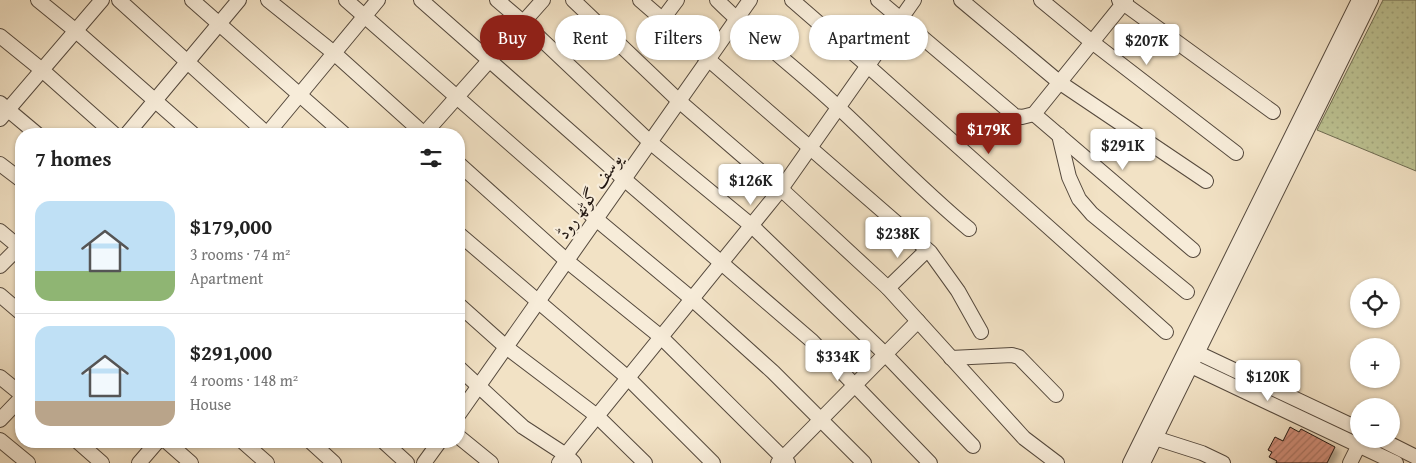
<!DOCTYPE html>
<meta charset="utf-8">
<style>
:root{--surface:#fff;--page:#f6f6f6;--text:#222;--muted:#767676;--line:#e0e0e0;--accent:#8f2418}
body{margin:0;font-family:"Gentium Book Plus",Amiri,serif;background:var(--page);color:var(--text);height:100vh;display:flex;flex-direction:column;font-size:19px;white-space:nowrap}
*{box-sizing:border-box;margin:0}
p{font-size:16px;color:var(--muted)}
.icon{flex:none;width:28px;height:28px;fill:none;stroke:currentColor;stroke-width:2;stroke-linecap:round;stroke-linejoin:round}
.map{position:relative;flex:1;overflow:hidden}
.details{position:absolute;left:15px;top:128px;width:450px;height:320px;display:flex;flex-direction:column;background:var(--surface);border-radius:20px;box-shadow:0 1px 4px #0004}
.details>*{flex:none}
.top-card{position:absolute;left:480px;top:15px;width:475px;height:45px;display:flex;gap:10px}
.tools{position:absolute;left:1350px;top:278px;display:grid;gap:10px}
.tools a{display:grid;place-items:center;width:50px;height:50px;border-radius:50%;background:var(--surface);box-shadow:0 1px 4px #0004;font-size:25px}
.price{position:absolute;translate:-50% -42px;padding:0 11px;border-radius:5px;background:#fff;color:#222;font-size:16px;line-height:32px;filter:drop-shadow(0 1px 2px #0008)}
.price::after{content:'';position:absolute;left:50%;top:30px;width:15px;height:11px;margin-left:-8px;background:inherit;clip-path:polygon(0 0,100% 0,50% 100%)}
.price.selected{background:var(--accent);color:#fff}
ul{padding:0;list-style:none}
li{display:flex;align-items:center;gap:15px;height:125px;padding:0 20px}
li+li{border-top:1px solid var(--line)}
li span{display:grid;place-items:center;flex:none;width:140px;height:100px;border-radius:15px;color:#555}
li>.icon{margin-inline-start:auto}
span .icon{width:60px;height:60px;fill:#fffc;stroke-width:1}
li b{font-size:21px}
h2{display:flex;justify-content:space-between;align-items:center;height:60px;padding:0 20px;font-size:21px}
.tag{padding:0 18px;border-radius:22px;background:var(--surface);box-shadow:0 1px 4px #0004;font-size:18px;line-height:45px}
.tag.selected{background:var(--accent);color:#fff}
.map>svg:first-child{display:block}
.green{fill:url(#green-dots);stroke:#6f6c52}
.building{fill:url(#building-hatch);stroke:#211610;filter:url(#shadow)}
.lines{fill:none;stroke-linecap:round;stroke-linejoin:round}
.minor-casing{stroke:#55493d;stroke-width:16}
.minor{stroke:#f7ecd9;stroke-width:14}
.labels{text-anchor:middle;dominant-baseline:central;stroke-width:4.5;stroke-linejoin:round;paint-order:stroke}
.street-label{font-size:18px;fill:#211610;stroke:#f7ecd9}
</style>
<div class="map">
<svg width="1416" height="463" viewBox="0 0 1416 463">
<defs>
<pattern id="green-dots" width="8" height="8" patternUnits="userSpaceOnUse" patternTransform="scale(1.25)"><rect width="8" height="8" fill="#bdc393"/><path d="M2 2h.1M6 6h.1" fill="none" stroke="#a2a77e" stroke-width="1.8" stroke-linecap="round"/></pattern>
<pattern id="building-hatch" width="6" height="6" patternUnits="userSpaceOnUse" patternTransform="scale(1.25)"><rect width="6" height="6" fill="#d4907c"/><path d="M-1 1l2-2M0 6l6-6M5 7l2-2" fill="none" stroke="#ac7564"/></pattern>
<filter id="shadow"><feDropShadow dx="4.5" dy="4.5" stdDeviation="2.5" flood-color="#0004"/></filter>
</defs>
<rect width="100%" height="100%" fill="#f2e2c5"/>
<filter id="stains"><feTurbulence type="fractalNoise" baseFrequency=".004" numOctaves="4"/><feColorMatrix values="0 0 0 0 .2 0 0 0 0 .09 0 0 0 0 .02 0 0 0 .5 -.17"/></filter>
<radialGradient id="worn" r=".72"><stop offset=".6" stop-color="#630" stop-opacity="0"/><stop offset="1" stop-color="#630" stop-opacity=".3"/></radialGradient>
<polygon class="green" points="1383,0 1416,0 1416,171 1317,130"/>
<polygon class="building" points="1290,427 1299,432 1301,429 1335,447 1327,463 1276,463 1277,461 1269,457 1272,452 1268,450 1275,437 1283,441"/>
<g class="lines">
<g class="minor-casing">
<g id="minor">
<polyline points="38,0 76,31 193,134"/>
<polyline points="119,0 267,134"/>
<polyline points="192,0 344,134"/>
<polyline points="268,0 334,53 424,134"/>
<polyline points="346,0 596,219 692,299 773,372 864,463"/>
<polyline points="421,0 624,179 812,341 930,463"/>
<polyline points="497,0 523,22 650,142 752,226 885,354 973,446"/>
<polyline points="573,0 679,101 781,189 888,288 1024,438 1057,463"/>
<polyline points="640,0 930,252 958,291 981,332"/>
<path d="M717,0C756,39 800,71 840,109C883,149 923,191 969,229"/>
<polyline points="792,0 868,66 1166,332"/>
<polyline points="878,0 1015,116 1022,117 1034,114 1126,0"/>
<polyline points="961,0 1059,82 1206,181"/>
<polyline points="1041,0 1092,42 1236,153"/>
<polyline points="1119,0 1273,112"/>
<polyline points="662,20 677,0"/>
<polyline points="0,36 42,70 114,134"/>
<polyline points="0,103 37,134"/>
<polyline points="1034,114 1193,250"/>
<polyline points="0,119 102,0"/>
<polyline points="127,134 239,0"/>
<polyline points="267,134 378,0"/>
<polyline points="424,134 543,0"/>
<polyline points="1059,135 1069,177 1079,199 1092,214 1187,292"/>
<polyline points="0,164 21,180"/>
<polyline points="459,164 567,261 661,337 788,463"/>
<polyline points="0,231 19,247"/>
<polyline points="459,234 628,378 713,463"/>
<polyline points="0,266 21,245"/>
<polyline points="888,288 927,250"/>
<polyline points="0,295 21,313"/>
<polyline points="459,305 506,347 597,416 645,463"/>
<polyline points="1188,351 1198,353 1359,429"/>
<polyline points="951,358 1012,355 1019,357 1056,395"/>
<polyline points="1184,365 1191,366 1396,463"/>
<polyline points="459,368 523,427 566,455 574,463"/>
<polyline points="0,377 21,394"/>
<polyline points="459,414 750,0"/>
<polyline points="0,420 21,398"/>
<polyline points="459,437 491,463"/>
<polyline points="1155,438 1202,453 1223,463"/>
<polyline points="1380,439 1416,457"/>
<polyline points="0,440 28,463"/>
<polyline points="77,441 102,463"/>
<polyline points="166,441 191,463"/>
<polyline points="242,441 267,463"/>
<polyline points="310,441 334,463"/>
<polyline points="383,441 407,463"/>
<polyline points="139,463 158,441"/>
<polyline points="424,463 440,441"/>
<polyline points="559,463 781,189 914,0"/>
<polyline points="778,463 918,321"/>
<polyline points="1130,463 1359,0"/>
<polyline points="1143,463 1371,0"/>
<polyline points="1350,463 1362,439"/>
</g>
</g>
<use href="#minor" class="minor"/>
</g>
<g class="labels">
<g class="street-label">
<text transform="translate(589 196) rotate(-55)">یوسف گوٹھ روڈ</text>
</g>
</g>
<rect width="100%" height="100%" filter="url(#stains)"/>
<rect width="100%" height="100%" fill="url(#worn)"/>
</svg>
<div class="tools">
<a><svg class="icon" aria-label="locate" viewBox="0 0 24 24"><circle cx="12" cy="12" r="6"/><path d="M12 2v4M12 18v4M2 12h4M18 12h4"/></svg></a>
<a>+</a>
<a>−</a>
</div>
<b class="price" style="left:1147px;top:66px">$207K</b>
<b class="price selected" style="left:989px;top:155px">$179K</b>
<b class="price" style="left:1123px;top:171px">$291K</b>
<b class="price" style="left:751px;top:206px">$126K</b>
<b class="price" style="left:898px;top:259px">$238K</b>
<b class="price" style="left:838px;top:382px">$334K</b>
<b class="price" style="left:1268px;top:402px">$120K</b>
<div class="top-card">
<a class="tag selected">Buy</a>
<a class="tag">Rent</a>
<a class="tag">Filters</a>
<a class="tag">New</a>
<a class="tag">Apartment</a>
</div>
<section class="details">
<h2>7 homes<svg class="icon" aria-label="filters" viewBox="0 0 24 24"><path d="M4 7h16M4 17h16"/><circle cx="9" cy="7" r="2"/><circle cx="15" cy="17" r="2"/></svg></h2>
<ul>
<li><span style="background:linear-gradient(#bfe0f5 70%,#8fb573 0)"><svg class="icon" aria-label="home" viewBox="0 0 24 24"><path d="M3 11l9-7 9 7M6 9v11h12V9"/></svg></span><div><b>$179,000</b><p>3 rooms · 74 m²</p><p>Apartment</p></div></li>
<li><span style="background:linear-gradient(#bfe0f5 75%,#b9a48a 0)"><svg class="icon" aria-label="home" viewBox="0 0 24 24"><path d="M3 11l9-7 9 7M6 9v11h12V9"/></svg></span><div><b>$291,000</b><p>4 rooms · 148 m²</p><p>House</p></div></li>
</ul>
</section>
</div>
